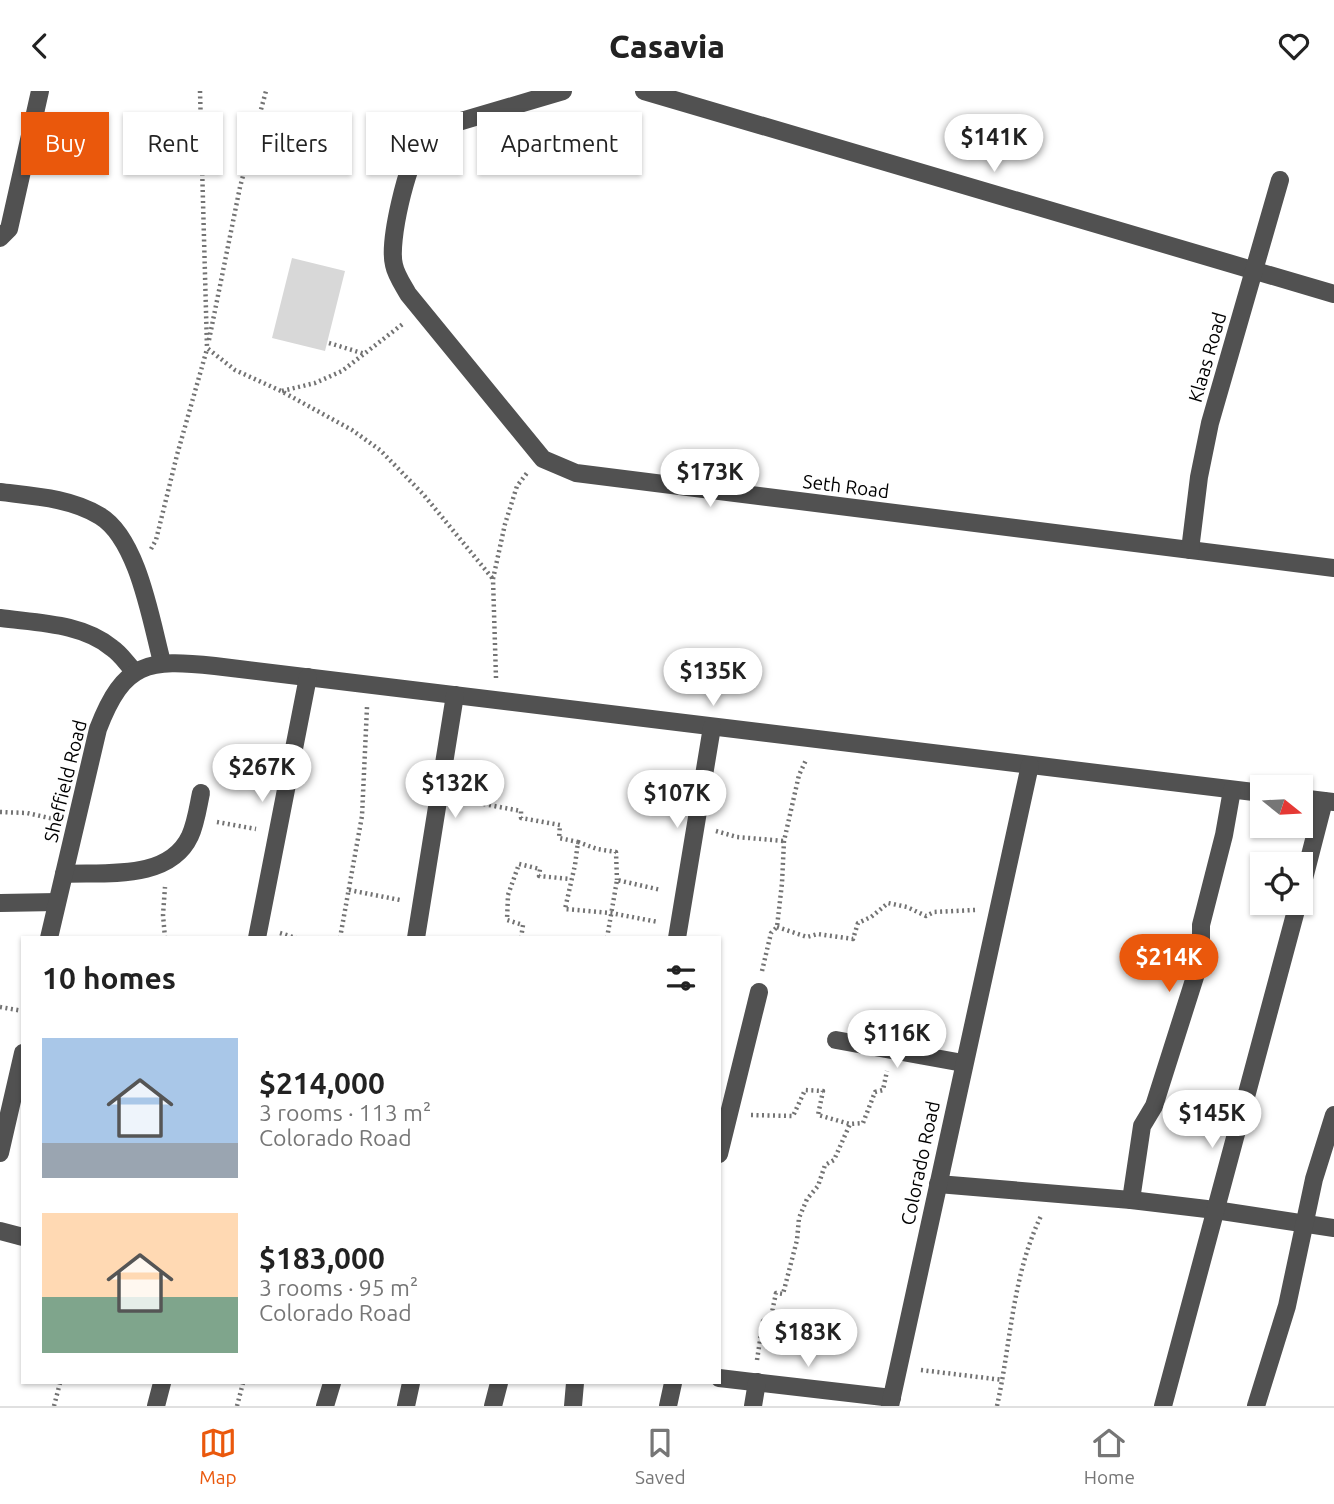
<!DOCTYPE html>
<meta charset="utf-8">
<style>
:root{--surface:#fff;--page:#f2f2f2;--text:#222;--muted:#767676;--line:#e0e0e0;--accent:#ea580c}
body{margin:0;font-family:Ubuntu,sans-serif;background:var(--page);color:var(--text);height:100vh;display:flex;flex-direction:column;font-size:26px;white-space:nowrap}
*{box-sizing:border-box;margin:0}
p{font-size:23px;color:var(--muted)}
.icon{flex:none;width:38px;height:38px;fill:none;stroke:currentColor;stroke-width:2;stroke-linecap:round;stroke-linejoin:round}
.map{position:relative;flex:1;overflow:hidden}
.sheet{position:absolute;left:21px;top:845px;width:700px;height:448px;display:flex;flex-direction:column;background:var(--surface);border-radius:0px;box-shadow:0 2px 5px #0004}
.sheet>*{flex:none}
.guide{position:absolute;left:21px;top:21px;width:700px;height:63px;display:flex;gap:14px}
.needle{width:46px;rotate:108deg}
.fabs{position:absolute;left:1250px;top:684px;display:grid;gap:14px}
.fabs a{display:grid;place-items:center;width:63px;height:63px;border-radius:0px;background:var(--surface);box-shadow:0 2px 5px #0004;font-size:35px}
.price{position:absolute;translate:-50% -60px;padding:0 16px;border-radius:24px;background:#fff;color:#222;font-size:23px;line-height:46px;filter:drop-shadow(0 2px 4px #0008)}
.price::after{content:'';position:absolute;left:50%;top:42px;width:21px;height:16px;margin-left:-10px;background:inherit;clip-path:polygon(0 0,100% 0,50% 100%)}
.price.current{background:var(--accent);color:#fff}
ul{padding:0;list-style:none}
li{display:flex;align-items:center;gap:21px;height:175px;padding:0 21px}
li span{display:grid;place-items:center;flex:none;width:196px;height:140px;border-radius:0px;color:#555}
li>.icon{margin-inline-start:auto}
span .icon{width:84px;height:84px;fill:#fffc;stroke-width:1}
li b{font-size:30px}
h2{display:flex;justify-content:space-between;align-items:center;height:84px;padding:0 21px;font-size:30px}
.tag{padding:0 24px;border-radius:0px;background:var(--surface);box-shadow:0 2px 5px #0004;font-size:24px;line-height:63px}
.tag.current{background:var(--accent);color:#fff}
header{display:flex;justify-content:space-between;align-items:center;height:91px;padding:0 21px;background:var(--surface);font-size:32px;font-weight:800}
.tab-bar{display:flex;justify-content:space-around;align-items:center;height:98px;border-top:2px solid var(--line);background:var(--surface);font-size:19px;color:var(--muted)}
.tab-bar a{display:grid;justify-items:center;gap:4px}
.tab-bar .current{color:var(--accent)}
.map>svg:first-child{display:block}
.green{fill:#d8d8d8}
.lines{fill:none;stroke-linecap:round;stroke-linejoin:round}
.path{stroke:#737373;stroke-width:4.5;stroke-dasharray:2 3.5;stroke-linecap:butt}
.minor{stroke:#515151;stroke-width:18}
.labels{text-anchor:middle;dominant-baseline:central;stroke-width:5;stroke-linejoin:round;paint-order:stroke}
.street-label{font-size:19px;fill:#000;stroke:#fff}
</style>
<header><svg class="icon" aria-label="back" viewBox="0 0 24 24"><path d="M15 5l-7 7 7 7"/></svg>Casavia<svg class="icon" aria-label="heart" viewBox="0 0 24 24"><path d="M12 20l-8-8c-3-5 5-10 8-4 3-6 11-1 8 4z"/></svg></header>
<div class="map">
<svg width="1334" height="1315" viewBox="0 0 1334 1315">
<rect width="100%" height="100%" fill="#fff"/>
<polygon class="green" points="292,167 345,180 325,260 272,247"/>
<g class="lines">
<g class="path">
<polyline points="200,0 207,257 235,279 281,300 352,339 380,359 423,403 493,488"/>
<polyline points="209,249 240,96 266,0"/>
<polyline points="329,252 365,263"/>
<polyline points="282,300 315,292 342,280 404,232"/>
<polyline points="151,458 156,449 177,364 207,258"/>
<polyline points="496,587 493,488 505,433 517,395 527,382"/>
<polyline points="462,709 521,720 521,727 560,734 559,747 578,751 575,774 565,818 611,822 658,831"/>
<polyline points="0,721 27,722 54,728"/>
<polyline points="217,731 256,738"/>
<polyline points="716,740 737,746 784,750"/>
<polyline points="578,751 597,758 616,761 617,789"/>
<polyline points="349,799 400,809"/>
<polyline points="777,836 807,846 818,843 853,848 858,832 871,826 888,812 907,816 926,825 934,821 975,819"/>
<polyline points="280,842 296,847"/>
<polyline points="165,847 163,824 165,796"/>
<polyline points="340,847 362,725 367,616"/>
<polyline points="521,847 523,834 507,829 508,804 519,773 540,778 539,785 571,788"/>
<polyline points="607,847 617,789 661,799"/>
<polyline points="762,880 771,842 777,836 782,792 784,750 799,684 806,669"/>
<polyline points="0,916 23,920"/>
<polyline points="751,1024 793,1025 805,999 823,1000 818,1024 850,1033"/>
<polyline points="757,1269 763,1230 771,1226 776,1202 783,1203 797,1149 799,1127 807,1108 818,1095 825,1074 834,1069 850,1033 863,1032 875,1001 883,999 887,980"/>
<polyline points="921,1279 1003,1289"/>
<polyline points="54,1315 60,1292"/>
<polyline points="237,1315 243,1292"/>
<path d="M997,1315C1011,1252 1012,1185 1041,1125"/>
</g>
<g class="minor">
<path d="M563,0L448,34C438,39 428,43 421,53C407,72 388,151 394,174C396,184 403,194 408,203L543,368L576,382L1334,477"/>
<polyline points="644,0 1334,203"/>
<polyline points="0,147 9,138 40,0"/>
<path d="M0,401C33,405 71,407 100,425C138,448 151,530 162,571"/>
<polyline points="1190,459 1199,386 1210,332 1280,89"/>
<path d="M0,527C37,532 82,532 112,557C121,563 127,573 135,581"/>
<polyline points="1300,707 1334,711"/>
<path d="M64,783C105,781 169,790 190,745C196,732 198,716 201,702"/>
<polyline points="1300,803 1324,710"/>
<polyline points="0,812 57,811"/>
<path d="M49,847L98,638C124,570 148,568 215,575L1262,702"/>
<polyline points="257,847 308,586"/>
<polyline points="416,847 455,604"/>
<polyline points="677,847 712,636"/>
<polyline points="836,949 963,972"/>
<polyline points="0,1062 23,962"/>
<polyline points="719,1063 759,901"/>
<polyline points="938,1093 1131,1109 1215,1119 1334,1137"/>
<polyline points="1131,1109 1142,1035 1154,1015 1201,867 1201,834 1224,744 1232,699"/>
<polyline points="0,1140 23,1146"/>
<polyline points="719,1287 892,1307"/>
<polyline points="156,1315 162,1292"/>
<polyline points="325,1315 332,1292"/>
<polyline points="406,1315 411,1292"/>
<polyline points="493,1315 499,1292"/>
<polyline points="573,1315 575,1292"/>
<polyline points="668,1315 673,1292"/>
<polyline points="753,1315 757,1291"/>
<polyline points="890,1315 1030,674"/>
<polyline points="1163,1315 1298,812"/>
<polyline points="1256,1315 1287,1215 1314,1088 1334,1024"/>
</g>
</g>
<g class="labels">
<g class="street-label">
<text transform="translate(1207 266) rotate(-74)">Klaas Road</text>
<text transform="translate(846 395) rotate(7)">Seth Road</text>
<text transform="translate(65 690) rotate(-76)">Sheffield Road</text>
<text transform="translate(920 1072) rotate(-78)">Colorado Road</text>
</g>
</g>
</svg>
<div class="fabs">
<a><svg class="needle" viewBox="-14 -14 28 28"><path d="M0-13l5 13h-10z" fill="#e53935"/><path d="M0 13l5-13h-10z" fill="#767676"/></svg></a>
<a><svg class="icon" aria-label="locate" viewBox="0 0 24 24"><circle cx="12" cy="12" r="6"/><path d="M12 2v4M12 18v4M2 12h4M18 12h4"/></svg></a>
</div>
<b class="price" style="left:994px;top:83px">$141K</b>
<b class="price" style="left:710px;top:418px">$173K</b>
<b class="price" style="left:713px;top:617px">$135K</b>
<b class="price" style="left:262px;top:713px">$267K</b>
<b class="price" style="left:455px;top:729px">$132K</b>
<b class="price" style="left:677px;top:739px">$107K</b>
<b class="price current" style="left:1169px;top:903px">$214K</b>
<b class="price" style="left:897px;top:979px">$116K</b>
<b class="price" style="left:1212px;top:1059px">$145K</b>
<b class="price" style="left:808px;top:1278px">$183K</b>
<div class="guide">
<a class="tag current">Buy</a>
<a class="tag">Rent</a>
<a class="tag">Filters</a>
<a class="tag">New</a>
<a class="tag">Apartment</a>
</div>
<section class="sheet">
<h2>10 homes<svg class="icon" aria-label="filters" viewBox="0 0 24 24"><path d="M4 7h16M4 17h16"/><circle cx="9" cy="7" r="2"/><circle cx="15" cy="17" r="2"/></svg></h2>
<ul>
<li><span style="background:linear-gradient(#a9c7e8 75%,#9aa5b1 0)"><svg class="icon" aria-label="home" viewBox="0 0 24 24"><path d="M3 11l9-7 9 7M6 9v11h12V9"/></svg></span><div><b>$214,000</b><p>3 rooms · 113 m²</p><p>Colorado Road</p></div></li>
<li><span style="background:linear-gradient(#ffd9b3 60%,#7fa58c 0)"><svg class="icon" aria-label="home" viewBox="0 0 24 24"><path d="M3 11l9-7 9 7M6 9v11h12V9"/></svg></span><div><b>$183,000</b><p>3 rooms · 95 m²</p><p>Colorado Road</p></div></li>
</ul>
</section>
</div>
<nav class="tab-bar">
<a class="current"><svg class="icon" aria-label="map" viewBox="0 0 24 24"><path d="M3 6l6-2 6 2 6-2v14l-6 2-6-2-6 2zM9 4v14M15 6v14"/></svg>Map</a>
<a><svg class="icon" aria-label="saved" viewBox="0 0 24 24"><path d="M7 4h10v16l-5-4-5 4z"/></svg>Saved</a>
<a><svg class="icon" aria-label="home" viewBox="0 0 24 24"><path d="M3 11l9-7 9 7M6 9v11h12V9"/></svg>Home</a>
</nav>
